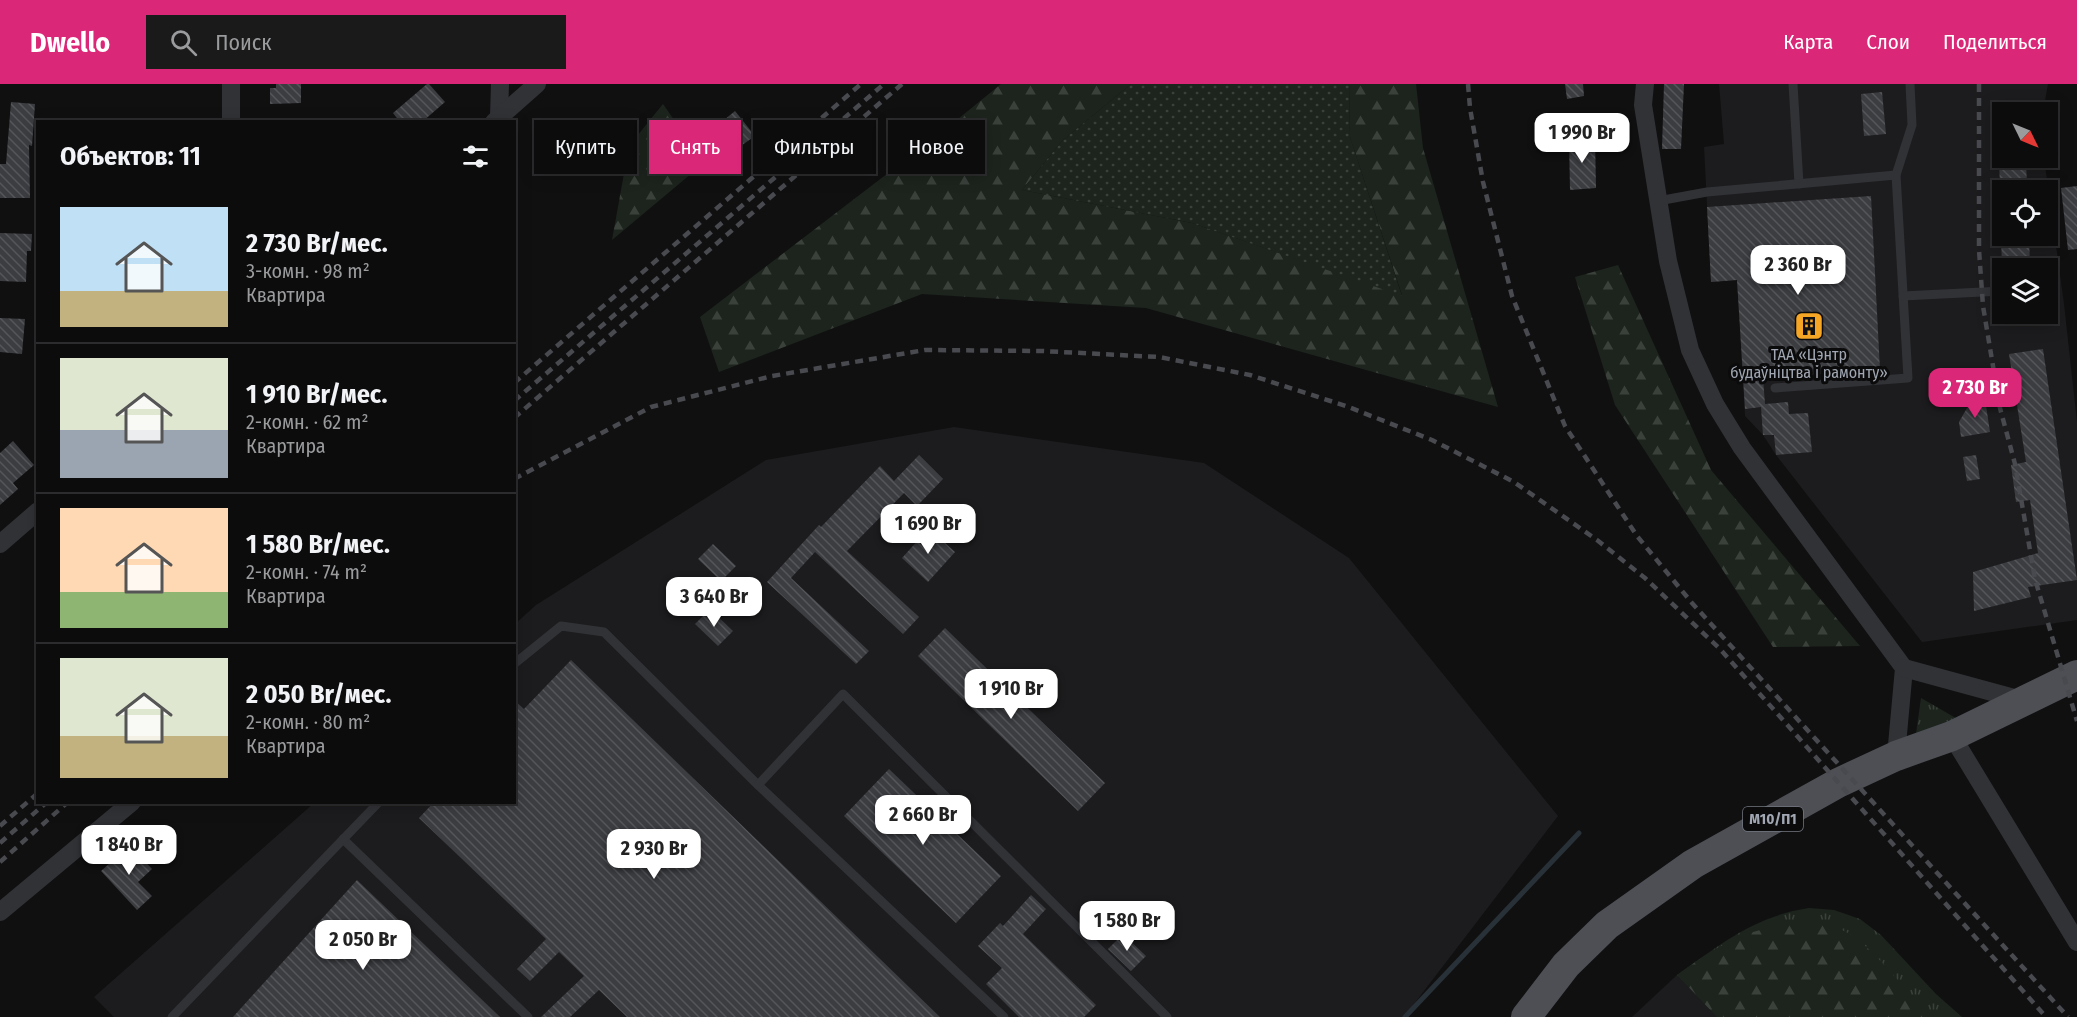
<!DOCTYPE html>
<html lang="ru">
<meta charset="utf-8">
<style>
:root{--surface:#0c0c0d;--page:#1a1a1b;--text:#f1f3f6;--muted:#9a9b9d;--line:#2c2c2e;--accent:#db2777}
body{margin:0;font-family:"Fira Sans Condensed",sans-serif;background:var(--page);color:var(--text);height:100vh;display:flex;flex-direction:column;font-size:22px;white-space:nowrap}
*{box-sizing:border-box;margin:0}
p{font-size:20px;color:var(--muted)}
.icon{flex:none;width:33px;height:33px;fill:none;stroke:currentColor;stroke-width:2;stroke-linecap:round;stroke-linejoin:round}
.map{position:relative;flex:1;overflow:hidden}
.sheet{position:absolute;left:36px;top:36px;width:480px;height:684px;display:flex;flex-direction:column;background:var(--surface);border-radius:0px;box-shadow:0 3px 15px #0003,0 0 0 2px var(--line)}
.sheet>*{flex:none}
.hud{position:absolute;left:534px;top:36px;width:570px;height:54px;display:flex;gap:12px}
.needle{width:39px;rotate:133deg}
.buttons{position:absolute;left:1992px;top:18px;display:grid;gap:12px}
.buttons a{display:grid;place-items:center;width:66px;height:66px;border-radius:0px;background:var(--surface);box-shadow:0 3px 15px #0003,0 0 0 2px var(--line);font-size:30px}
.price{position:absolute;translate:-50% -51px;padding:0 14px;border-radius:12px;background:#fff;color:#222;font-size:20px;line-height:39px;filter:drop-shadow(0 2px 3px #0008)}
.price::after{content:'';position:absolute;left:50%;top:36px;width:18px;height:14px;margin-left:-9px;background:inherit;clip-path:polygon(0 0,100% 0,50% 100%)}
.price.current{background:var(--accent);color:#fff}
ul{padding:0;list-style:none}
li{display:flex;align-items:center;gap:18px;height:150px;padding:0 24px}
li+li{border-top:2px solid var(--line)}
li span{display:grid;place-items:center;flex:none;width:168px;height:120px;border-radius:0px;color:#555}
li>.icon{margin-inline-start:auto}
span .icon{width:72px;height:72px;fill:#fffc;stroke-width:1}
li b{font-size:26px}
h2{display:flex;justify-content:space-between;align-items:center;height:72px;padding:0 24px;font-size:26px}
.tag{padding:0 21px;border-radius:0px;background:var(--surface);box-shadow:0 3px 15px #0003,0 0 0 2px var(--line);font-size:21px;line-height:54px}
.tag.current{background:var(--accent);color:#fff}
header{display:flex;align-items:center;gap:36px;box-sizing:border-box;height:84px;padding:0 30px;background:var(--accent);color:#fff}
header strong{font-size:28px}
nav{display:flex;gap:33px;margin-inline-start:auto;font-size:21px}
.search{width:420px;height:54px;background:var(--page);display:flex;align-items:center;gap:15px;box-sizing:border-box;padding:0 21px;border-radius:0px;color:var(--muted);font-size:22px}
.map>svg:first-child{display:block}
.built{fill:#1c1c1e;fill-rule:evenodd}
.grass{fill:url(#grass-tufts)}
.forest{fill:url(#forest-firs)}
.garden{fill:url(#garden-dots)}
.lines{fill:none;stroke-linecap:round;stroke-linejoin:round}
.stream{stroke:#283137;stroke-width:5}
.building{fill:url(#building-back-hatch)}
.lane{stroke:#313236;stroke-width:9}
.street{stroke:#313236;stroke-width:18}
.primary{stroke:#4d4f55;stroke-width:30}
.rail{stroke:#484a4f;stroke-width:4.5;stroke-dasharray:8 6;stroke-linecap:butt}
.labels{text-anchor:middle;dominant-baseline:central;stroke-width:6;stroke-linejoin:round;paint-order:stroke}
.shield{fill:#0b0b0c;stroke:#737880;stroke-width:1.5}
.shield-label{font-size:15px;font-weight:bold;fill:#a0a7b2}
.poi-label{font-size:16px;fill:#a0a7b2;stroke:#0b0b0c}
</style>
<header>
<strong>Dwello</strong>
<div class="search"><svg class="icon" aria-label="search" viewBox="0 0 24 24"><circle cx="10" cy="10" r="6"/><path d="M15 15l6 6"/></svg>Поиск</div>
<nav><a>Карта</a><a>Слои</a><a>Поделиться</a></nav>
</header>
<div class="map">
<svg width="2077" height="933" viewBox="0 0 2077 933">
<defs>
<pattern id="grass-tufts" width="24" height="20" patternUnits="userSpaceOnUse" patternTransform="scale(1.5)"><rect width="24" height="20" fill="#1c241d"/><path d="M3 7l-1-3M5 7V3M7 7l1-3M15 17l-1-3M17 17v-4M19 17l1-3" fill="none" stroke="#3a413b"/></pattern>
<pattern id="forest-firs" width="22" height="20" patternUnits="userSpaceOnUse" patternTransform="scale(1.5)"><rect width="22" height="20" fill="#1c241d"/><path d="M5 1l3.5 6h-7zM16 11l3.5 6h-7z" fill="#3a413b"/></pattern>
<pattern id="garden-dots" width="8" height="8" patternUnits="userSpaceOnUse" patternTransform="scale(1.5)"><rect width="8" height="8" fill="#1c241d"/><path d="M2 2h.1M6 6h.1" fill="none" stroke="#3a413b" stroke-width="1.8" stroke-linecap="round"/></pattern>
<pattern id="building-back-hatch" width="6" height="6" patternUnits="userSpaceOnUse" patternTransform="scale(1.5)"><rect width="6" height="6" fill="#3c3d41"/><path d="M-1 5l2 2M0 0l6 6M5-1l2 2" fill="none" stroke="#55565a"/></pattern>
</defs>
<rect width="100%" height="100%" fill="#101011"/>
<g class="built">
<path d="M1719,0H2048L2043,28H2002V74H2044L2064,220L2077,338V536L1922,558L1776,371L1763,351L1745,332L1737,196L1711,198L1704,63L1724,60ZM2002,106H2048V152H2002ZM2002,184H2048V230H2002Z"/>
<polygon points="954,343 1204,379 1349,474 1558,732 1404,933 114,933 94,913 314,719 514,718 515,540 536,521 766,376"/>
<polygon points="1677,891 1717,933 1632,933"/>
</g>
<g class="grass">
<polygon points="1921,614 1961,637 1915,657"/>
<path d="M1809,824L1834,826L1860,835L1881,851L1936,910L1962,933H1717L1677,891C1721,860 1755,832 1809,824Z"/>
</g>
<g class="forest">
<polygon points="1001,0 1131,0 1062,57 1022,106 1192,139 1402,211 1350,53 1349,0 1416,0 1423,64 1498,323 1146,224 922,210 719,288 700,233 947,44"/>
<polygon points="663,20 704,79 612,156 629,62"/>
<polygon points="1618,181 1711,386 1860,562 1773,563 1615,321 1575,193"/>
<path d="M1798,838C1815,839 1832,840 1848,849C1873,863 1909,910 1929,933H1717L1677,891C1718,861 1746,845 1798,838Z"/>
</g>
<polygon class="garden" points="1131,0 1349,0 1350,53 1402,212 1192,139 1022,106 1062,57"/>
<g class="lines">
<polyline class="stream" points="1405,933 1579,749"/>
</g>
<g class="building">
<polygon points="276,0 301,0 301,19 270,20 270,4 276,4"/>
<polygon points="427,0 429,0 445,18 422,38 400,38 393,29"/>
<polygon points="1565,0 1583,0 1584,12 1567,15"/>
<polygon points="1664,0 1684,0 1681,65 1662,65"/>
<polygon points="1882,8 1886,50 1864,52 1861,10"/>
<polygon points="11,18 35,20 32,62 29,61 30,114 0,114 0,80 6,80"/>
<polygon points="735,27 755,52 738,64 718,41"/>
<polygon points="1595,55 1596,104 1570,106 1569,56"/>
<polygon points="1999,74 2026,74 2027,106 2000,106"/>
<polygon points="2077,102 2077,165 2068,166 2061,104"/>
<polygon points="1871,112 1880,286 1763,294 1765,320 1788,318 1789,330 1808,329 1812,368 1776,371 1774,351 1763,351 1761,323 1745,325 1737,196 1711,198 1707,123"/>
<polygon points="0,149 32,150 31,167 27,167 26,198 0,197"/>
<polygon points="2001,152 2029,152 2030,184 2002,184"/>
<polygon points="0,234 25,235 22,270 0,268"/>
<polygon points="2043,265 2077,496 2028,503 2031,513 1974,527 1973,488 2038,469 2030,416 2016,418 2011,381 2026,378 2009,270"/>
<polygon points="1985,315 1990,348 1961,353 1959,338 1971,317"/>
<polygon points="13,357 34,381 13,399 18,405 0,421 0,369"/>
<polygon points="919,371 943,395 917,422 904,409 847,467 919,533 903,550 815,468 791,494 869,567 856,580 767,498 819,441 821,443 880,382 894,397"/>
<polygon points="1976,371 1980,395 1967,397 1963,373"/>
<polygon points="929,444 955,468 928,498 902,474"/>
<polygon points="713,460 736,482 721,497 698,475"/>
<polygon points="710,525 733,547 718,562 695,540"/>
<polygon points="945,544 1105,699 1078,727 918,572"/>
<polygon points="571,576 940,933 627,933 599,906 570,933 541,933 584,892 559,868 530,897 517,885 546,855 419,734 434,718 514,718 514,616 524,625"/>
<polygon points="889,685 1001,792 956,839 844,732"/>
<polygon points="130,761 152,785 138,798 152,812 137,826 101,787"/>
<polygon points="357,796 500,933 233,933"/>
<polygon points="1031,811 1046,825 1023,850 1096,921 1084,933 1019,933 986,900 1002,884 978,862 1000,839 1003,842"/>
<polygon points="1123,850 1146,872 1131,887 1108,865"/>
</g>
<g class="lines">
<g class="lane">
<polyline points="1793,0 1799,100"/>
<polyline points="1896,91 1912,41 1910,0"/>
<polyline points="1658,117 1707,108 1896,91 1908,294 1775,304"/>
<polyline points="1903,212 2002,207"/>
<polyline points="514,580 561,542 604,548 758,701 1004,933"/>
<polyline points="758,701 843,610 1167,933"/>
<polyline points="343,755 528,933"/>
<polyline points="172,933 379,718"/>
</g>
<g class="street">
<polyline points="1645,0 1643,21 1668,177 1690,266 1715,320 1742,364 1904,584 1896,672"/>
<polyline points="499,33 500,0"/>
<polyline points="231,38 231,0"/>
<polyline points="494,38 537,0"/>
<polyline points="0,460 38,427"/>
<polyline points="1904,584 2025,617"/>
<polyline points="1952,652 2077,858"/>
<polyline points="0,828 132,718"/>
</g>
<polyline class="primary" points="1526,933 1566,881 1607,841 1693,780 1838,699 1896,672 1952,652 2077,591"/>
<g class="rail">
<polyline points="1468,0 1470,24 1483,98 1512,212 1565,342 1637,452 1692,519 2068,933"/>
<polyline points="1979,0 1979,166 1983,222 2000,324 2015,380 2035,495 2077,637"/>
<polyline points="514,299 861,0"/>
<polyline points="514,317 884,0"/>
<polyline points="514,334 902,0"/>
<polyline points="514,395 651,323 772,292 925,266 1042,267 1159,273 1250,291 1346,322 1432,356 1514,398 1597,456 1645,494 1720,565 2046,933"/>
<polyline points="0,742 38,709"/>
<polyline points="0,759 47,718"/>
<polyline points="0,778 68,718"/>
</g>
</g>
<defs>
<g id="building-square" transform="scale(1.5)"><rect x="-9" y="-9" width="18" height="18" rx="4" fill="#f4a624" stroke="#0b0b0c"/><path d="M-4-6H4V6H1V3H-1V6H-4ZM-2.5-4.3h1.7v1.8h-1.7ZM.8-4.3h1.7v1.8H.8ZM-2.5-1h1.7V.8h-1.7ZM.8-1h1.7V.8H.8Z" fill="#111"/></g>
</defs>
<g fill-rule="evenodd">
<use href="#building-square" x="1809" y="242"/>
</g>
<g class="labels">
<rect class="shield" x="1743" y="723" width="60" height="24" rx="4.5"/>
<g class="shield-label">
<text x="1773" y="735">М10/П1</text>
</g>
<g class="poi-label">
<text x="1809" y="270">ТАА «Цэнтр<tspan x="1809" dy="18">будаўніцтва і рамонту»</tspan></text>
</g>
</g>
</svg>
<div class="buttons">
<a><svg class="needle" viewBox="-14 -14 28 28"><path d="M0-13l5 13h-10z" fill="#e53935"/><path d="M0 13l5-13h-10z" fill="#9a9b9d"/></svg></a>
<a><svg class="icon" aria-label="locate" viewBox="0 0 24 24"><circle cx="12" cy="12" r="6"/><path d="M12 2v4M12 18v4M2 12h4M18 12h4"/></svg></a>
<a><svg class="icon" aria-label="layers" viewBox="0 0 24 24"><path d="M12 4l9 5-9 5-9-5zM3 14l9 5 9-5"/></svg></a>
</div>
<b class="price" style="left:1582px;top:80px">1 990 Br</b>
<b class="price" style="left:1798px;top:212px">2 360 Br</b>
<b class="price current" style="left:1975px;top:335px">2 730 Br</b>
<b class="price" style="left:928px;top:471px">1 690 Br</b>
<b class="price" style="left:714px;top:544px">3 640 Br</b>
<b class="price" style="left:1011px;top:636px">1 910 Br</b>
<b class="price" style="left:923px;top:762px">2 660 Br</b>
<b class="price" style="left:129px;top:792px">1 840 Br</b>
<b class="price" style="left:654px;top:796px">2 930 Br</b>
<b class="price" style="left:1127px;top:868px">1 580 Br</b>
<b class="price" style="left:363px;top:887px">2 050 Br</b>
<div class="hud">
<a class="tag">Купить</a>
<a class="tag current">Снять</a>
<a class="tag">Фильтры</a>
<a class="tag">Новое</a>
</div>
<section class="sheet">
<h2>Объектов: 11<svg class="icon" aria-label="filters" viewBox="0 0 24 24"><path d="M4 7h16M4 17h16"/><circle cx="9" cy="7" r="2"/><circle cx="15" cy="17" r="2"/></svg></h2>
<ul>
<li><span style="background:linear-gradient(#bfe0f5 70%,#c2b280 0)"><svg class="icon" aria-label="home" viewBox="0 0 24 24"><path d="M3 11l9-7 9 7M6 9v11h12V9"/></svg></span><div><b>2 730 Br/мес.</b><p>3-комн. · 98 m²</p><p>Квартира</p></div></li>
<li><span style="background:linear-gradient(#dfe7d0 60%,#9aa5b1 0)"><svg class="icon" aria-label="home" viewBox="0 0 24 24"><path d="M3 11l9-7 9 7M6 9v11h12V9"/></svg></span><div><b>1 910 Br/мес.</b><p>2-комн. · 62 m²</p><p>Квартира</p></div></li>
<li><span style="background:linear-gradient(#ffd9b3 70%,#8fb573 0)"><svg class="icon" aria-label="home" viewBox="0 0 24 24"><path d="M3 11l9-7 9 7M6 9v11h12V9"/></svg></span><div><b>1 580 Br/мес.</b><p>2-комн. · 74 m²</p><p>Квартира</p></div></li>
<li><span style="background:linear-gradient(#dfe7d0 65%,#c2b280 0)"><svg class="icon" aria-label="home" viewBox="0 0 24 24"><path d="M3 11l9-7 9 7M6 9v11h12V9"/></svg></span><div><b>2 050 Br/мес.</b><p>2-комн. · 80 m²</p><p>Квартира</p></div></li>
</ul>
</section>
</div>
